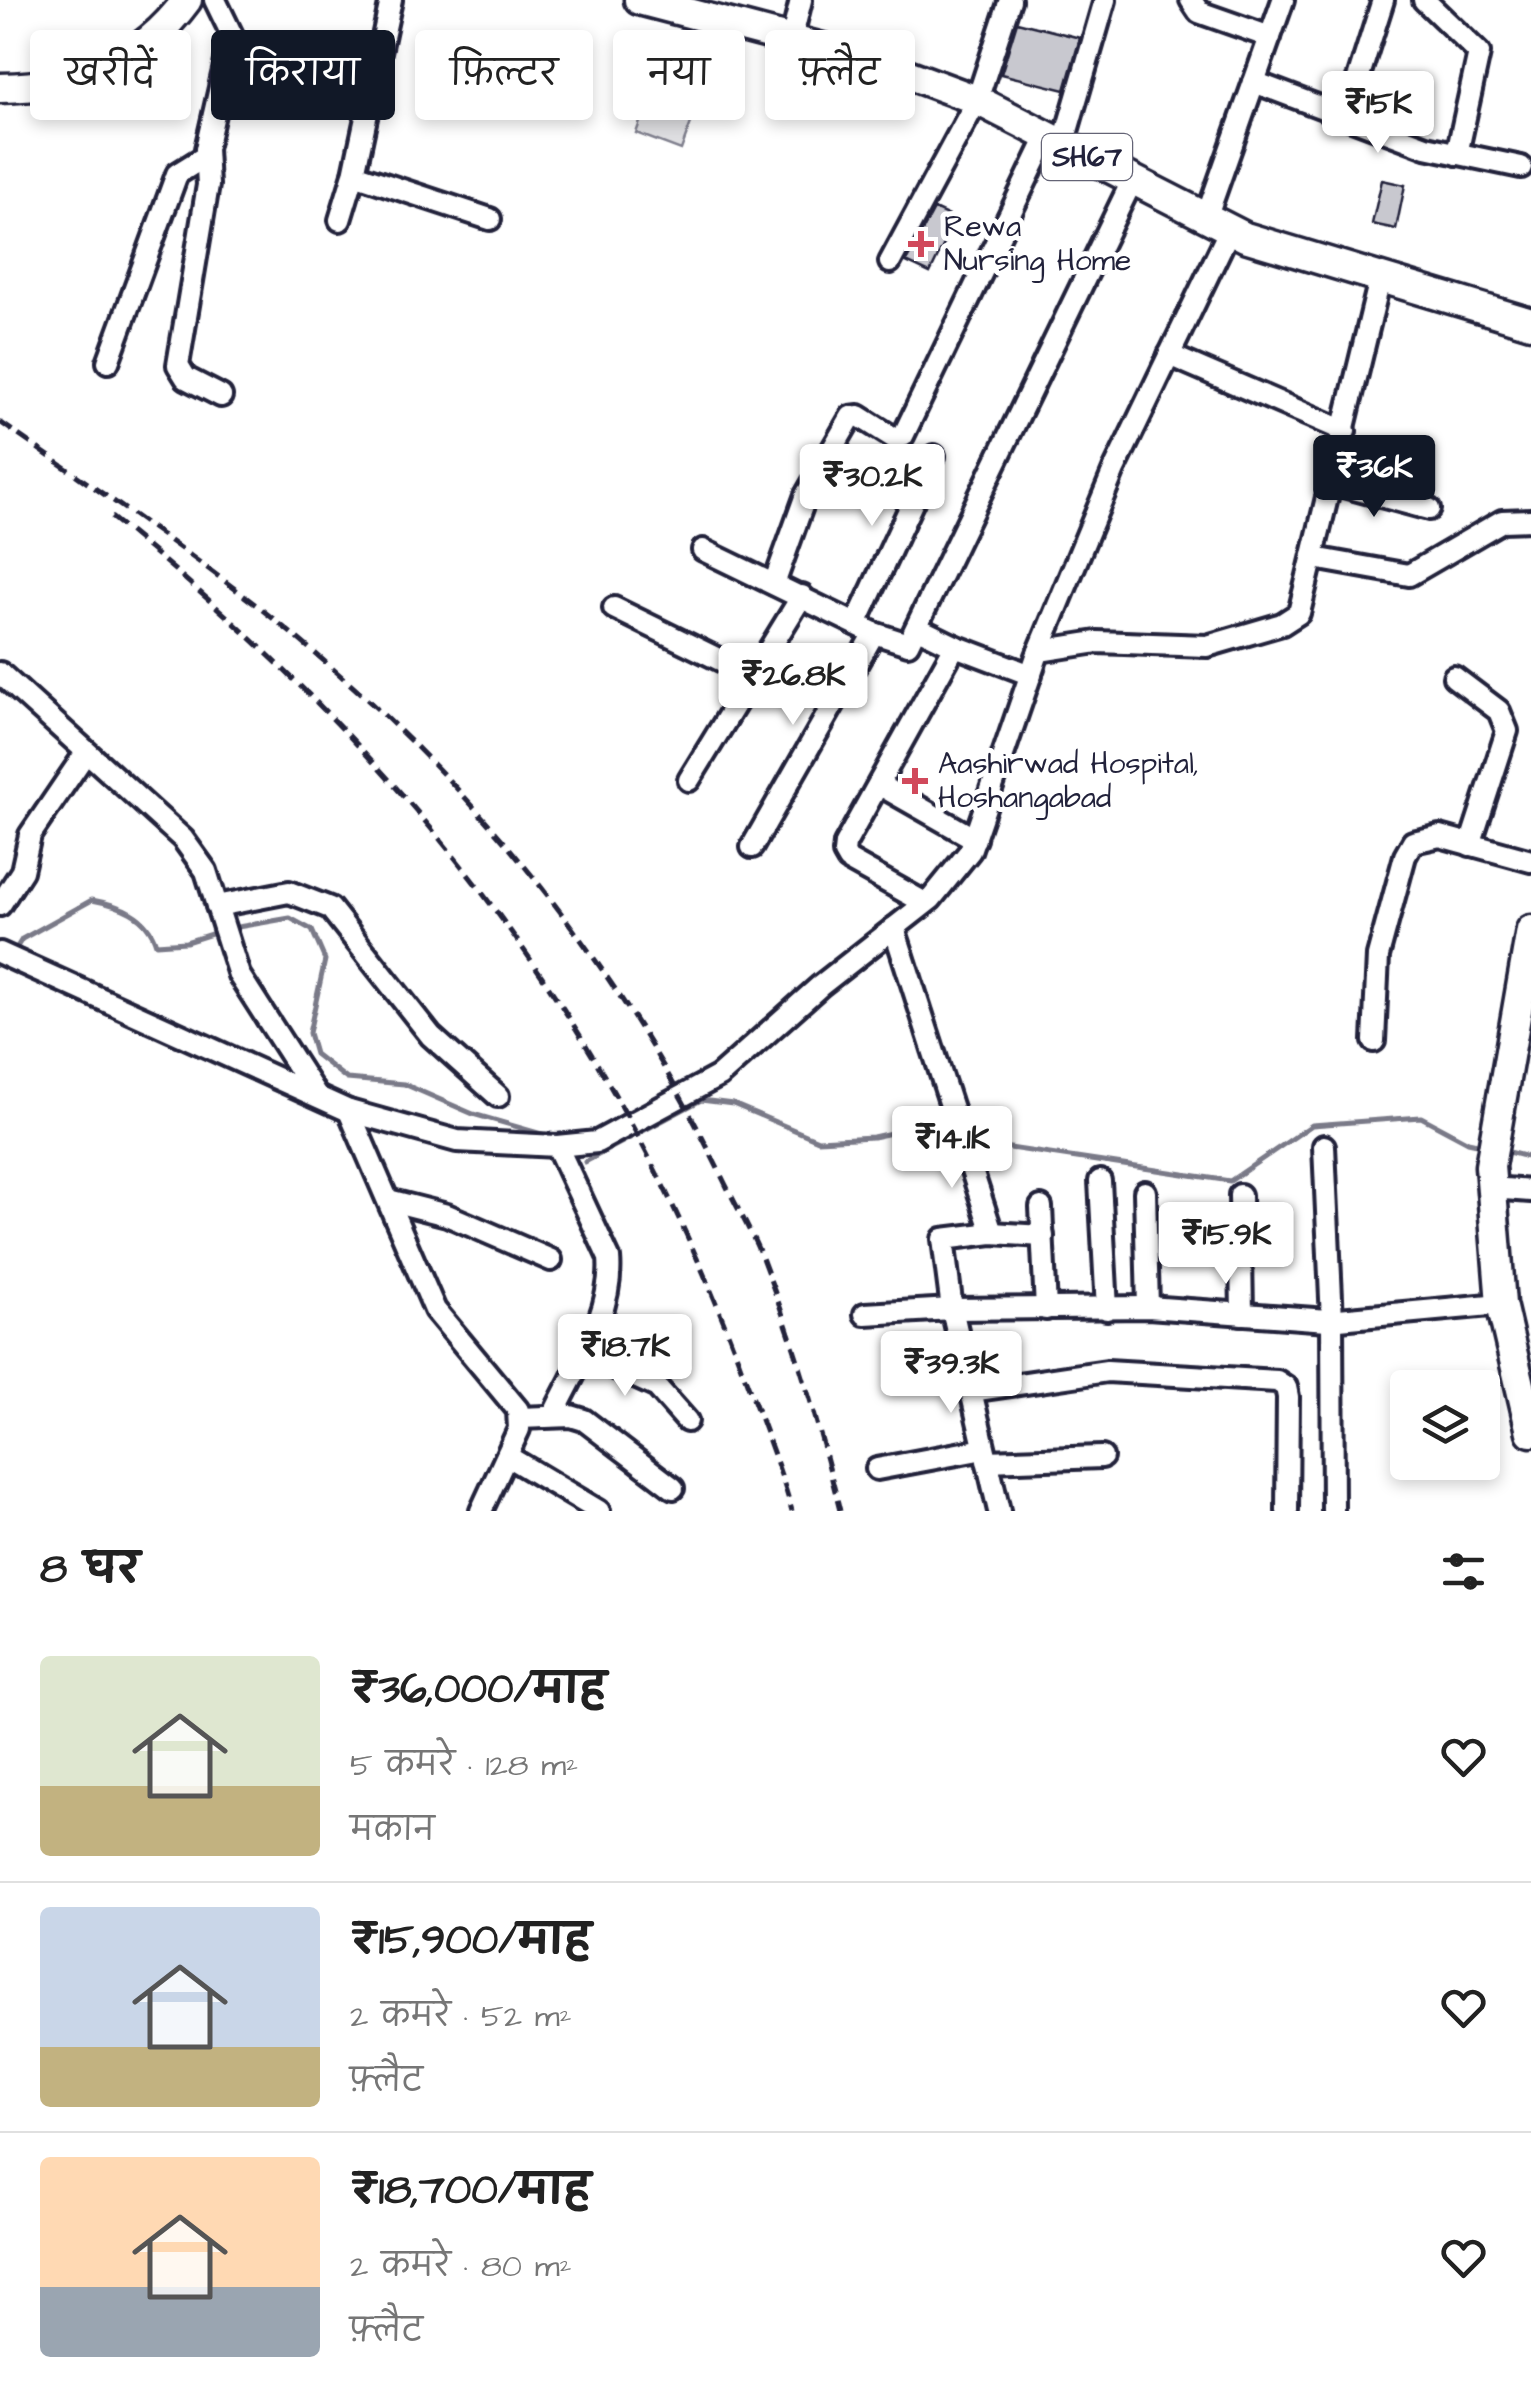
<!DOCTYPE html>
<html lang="hi">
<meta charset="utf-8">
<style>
:root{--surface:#fff;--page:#f2f2f2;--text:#222;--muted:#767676;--line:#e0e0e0;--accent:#111827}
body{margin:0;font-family:"Architects Daughter","Playpen Sans Deva",sans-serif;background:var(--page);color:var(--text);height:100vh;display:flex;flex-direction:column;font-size:38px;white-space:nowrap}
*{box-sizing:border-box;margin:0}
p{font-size:32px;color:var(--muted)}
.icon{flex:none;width:55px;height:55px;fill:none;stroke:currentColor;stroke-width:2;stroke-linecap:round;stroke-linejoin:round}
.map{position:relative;height:1511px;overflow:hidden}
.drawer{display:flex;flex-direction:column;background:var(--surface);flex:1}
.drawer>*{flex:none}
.hud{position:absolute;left:30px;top:30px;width:1000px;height:90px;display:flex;gap:20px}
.tools{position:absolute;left:1390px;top:1370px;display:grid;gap:20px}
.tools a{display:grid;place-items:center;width:110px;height:110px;border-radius:10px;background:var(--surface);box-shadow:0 5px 15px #0003;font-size:50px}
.price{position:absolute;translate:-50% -85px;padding:0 22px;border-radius:10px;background:#fff;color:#222;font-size:32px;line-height:65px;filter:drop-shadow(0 2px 5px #0008)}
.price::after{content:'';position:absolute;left:50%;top:60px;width:30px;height:22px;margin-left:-15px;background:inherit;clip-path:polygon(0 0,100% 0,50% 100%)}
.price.on{background:var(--accent);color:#fff}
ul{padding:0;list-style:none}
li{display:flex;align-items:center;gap:30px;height:250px;padding:0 40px}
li+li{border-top:2px solid var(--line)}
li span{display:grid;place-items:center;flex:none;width:280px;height:200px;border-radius:10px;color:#555}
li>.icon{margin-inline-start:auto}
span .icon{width:120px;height:120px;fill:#fffc;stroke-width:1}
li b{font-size:42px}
h2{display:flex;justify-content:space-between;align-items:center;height:120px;padding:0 40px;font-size:42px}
.chip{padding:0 35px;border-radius:10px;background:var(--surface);box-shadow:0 5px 15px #0003;font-size:35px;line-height:90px}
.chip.on{background:var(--accent);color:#fff}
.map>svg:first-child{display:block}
.green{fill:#dfdfe2;stroke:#80808e;stroke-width:2.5}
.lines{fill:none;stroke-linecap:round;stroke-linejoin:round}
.stream{stroke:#7a7a88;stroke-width:5}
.building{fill:#c8c8cf;stroke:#22223b;stroke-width:2.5}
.minor-casing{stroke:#22223b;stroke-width:28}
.major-casing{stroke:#22223b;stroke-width:35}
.minor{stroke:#fff;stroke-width:20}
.major{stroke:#fff;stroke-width:28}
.rail{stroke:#22223b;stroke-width:5;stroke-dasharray:15 8;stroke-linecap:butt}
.poi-dot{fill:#d1495b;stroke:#fff;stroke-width:4}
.labels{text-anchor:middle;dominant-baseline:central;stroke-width:10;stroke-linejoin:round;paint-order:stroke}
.shield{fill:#fff;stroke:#646476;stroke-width:2.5}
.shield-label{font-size:28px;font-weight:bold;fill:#22223b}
.poi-label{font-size:30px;fill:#22223b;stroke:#fff;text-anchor:start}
</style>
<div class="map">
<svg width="1531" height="1511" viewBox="0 0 1531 1511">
<rect width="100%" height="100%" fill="#fff"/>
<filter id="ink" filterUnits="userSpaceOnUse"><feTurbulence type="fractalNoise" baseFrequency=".01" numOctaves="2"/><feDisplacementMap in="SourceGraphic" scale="20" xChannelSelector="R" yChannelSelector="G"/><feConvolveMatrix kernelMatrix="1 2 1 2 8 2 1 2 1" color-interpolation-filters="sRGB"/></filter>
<g filter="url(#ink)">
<polygon class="green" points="662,62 708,77 681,150 636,133"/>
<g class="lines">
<g class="stream">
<polyline points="232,928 290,918 312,930 325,960 309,1033 315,1054 347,1079 404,1084 473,1114 552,1137"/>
<path d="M12,955L22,939L92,900C119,905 147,914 156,944L186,942L221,931"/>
<polyline points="962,1122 1003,1147 1230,1181 1312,1125 1421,1117 1468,1142 1486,1146"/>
<polyline points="1501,1150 1531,1158"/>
<polyline points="585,1162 701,1100 733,1104 818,1140 873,1137 951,1120"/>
</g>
</g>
<g class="building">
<polygon points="1017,22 1080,38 1065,90 1001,74"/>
<polygon points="1382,180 1405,185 1396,229 1372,224"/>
<polygon points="934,209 956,219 930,273 906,262"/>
</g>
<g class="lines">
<g class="minor-casing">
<g id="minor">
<polyline points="215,0 232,35 206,149 208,185 178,365 186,378 221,396"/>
<polyline points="1191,0 1199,12 1270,37"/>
<polyline points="1424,0 1479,53 1457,154"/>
<polyline points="791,41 801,0"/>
<polyline points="1254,82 1426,147 1521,167"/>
<polyline points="1346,117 1383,0"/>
<polyline points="1063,145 1105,0"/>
<polyline points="354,174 490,219"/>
<polyline points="1206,218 1283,0"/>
<polyline points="340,220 354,174 391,0"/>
<polyline points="890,262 977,100 1010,0"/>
<polyline points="1169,355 1345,431"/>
<polyline points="108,362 177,174 206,156"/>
<polyline points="1332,483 1429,509"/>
<polyline points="703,550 874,633 908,644 1132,181"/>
<polyline points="1314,558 1409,575 1502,521 1531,520"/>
<polyline points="774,584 806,495 851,417 859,416 894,438 903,436 1047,137"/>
<polyline points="614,608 753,676"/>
<polyline points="856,624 934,456"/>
<polyline points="918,628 955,646"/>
<polyline points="1039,651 1097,642 1207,646 1282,624 1299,613 1380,279"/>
<polyline points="0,673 183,839 206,871 239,975 316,1095"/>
<polyline points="1454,677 1499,711 1507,731 1470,845"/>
<polyline points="689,780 802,596"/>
<polyline points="880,785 975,839"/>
<polyline points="752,847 874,633"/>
<polyline points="925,903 848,860 844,853 845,844 955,646 1031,675"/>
<polyline points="0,905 22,871 30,835 85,754"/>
<polyline points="217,906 289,892 330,908 431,1036 498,1096"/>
<polyline points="894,928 992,1233"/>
<polyline points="0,953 349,1111 457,1141 557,1146 597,1142 719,1076 820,986 931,899 970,851 1037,656 1114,470 1230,229"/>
<polyline points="1374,1041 1378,956 1405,856 1413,842 1440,836 1531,861"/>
<polyline points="349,1111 435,1310 518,1410 519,1429 481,1511"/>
<polyline points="1324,1146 1332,1320 1333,1511"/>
<polyline points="1100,1181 1107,1309"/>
<polyline points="1491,1188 1531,1191"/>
<polyline points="1145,1192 1148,1307"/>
<polyline points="1240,1195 1242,1314"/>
<polyline points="388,1200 447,1215 551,1260"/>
<polyline points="1041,1207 1046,1309"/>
<polyline points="865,1314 952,1309 1148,1307 1328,1320 1501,1304"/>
<polyline points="582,1353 657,1387 687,1421"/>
<polyline points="971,1391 1107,1371 1277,1381 1286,1387 1288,1397 1287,1511"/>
<path d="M553,1416C575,1368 614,1313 609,1258L557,1146"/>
<polyline points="520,1418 571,1416 584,1420 673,1488"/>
<polyline points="507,1456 599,1511"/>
<polyline points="987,1461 1102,1457"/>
<polyline points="877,1469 984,1449"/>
<polyline points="999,1511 952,1309 943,1239 992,1233 1043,1236"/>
</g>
</g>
<g class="major-casing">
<g id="major">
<polyline points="639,0 872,61 977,100 1245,237 1531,323"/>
<path d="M0,88C77,87 140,64 187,0"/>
<polyline points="1531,930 1490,1166 1501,1304 1531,1432"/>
</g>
</g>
<use href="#minor" class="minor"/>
<use href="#major" class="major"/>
<g class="rail">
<path d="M0,422C115,503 235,581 340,675C500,816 630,985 722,1177C735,1204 751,1231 762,1258C794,1341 819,1425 840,1511"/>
<path d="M111,517C402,753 606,1009 739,1361C757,1411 778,1460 792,1511"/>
</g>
</g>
</g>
<g class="poi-dot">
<path d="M916 229h10v10h10v10h-10v10h-10v-10h-10v-10h10z"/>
<path d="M910 766h10v10h10v10h-10v10h-10v-10h-10v-10h10z"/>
</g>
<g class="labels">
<rect class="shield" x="1042" y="134" width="90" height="46" rx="8"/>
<g class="shield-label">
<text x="1087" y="157">SH67</text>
</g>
<g class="poi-label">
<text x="944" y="227">Rewa<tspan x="944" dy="34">Nursing Home</tspan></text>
<text x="938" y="764">Aashirwad Hospital,<tspan x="938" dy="34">Hoshangabad</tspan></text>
</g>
</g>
</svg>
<div class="tools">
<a><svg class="icon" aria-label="layers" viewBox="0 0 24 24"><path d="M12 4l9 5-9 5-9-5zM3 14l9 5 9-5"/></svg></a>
</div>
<b class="price" style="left:1378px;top:156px">₹15K</b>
<b class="price on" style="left:1374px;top:520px">₹36K</b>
<b class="price" style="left:872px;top:529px">₹30.2K</b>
<b class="price" style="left:793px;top:728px">₹26.8K</b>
<b class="price" style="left:952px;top:1191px">₹14.1K</b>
<b class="price" style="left:1226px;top:1287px">₹15.9K</b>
<b class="price" style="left:625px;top:1399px">₹18.7K</b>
<b class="price" style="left:951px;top:1416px">₹39.3K</b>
<div class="hud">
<a class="chip">खरीदें</a>
<a class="chip on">किराया</a>
<a class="chip">फ़िल्टर</a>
<a class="chip">नया</a>
<a class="chip">फ़्लैट</a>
</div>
</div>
<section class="drawer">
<h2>8 घर<svg class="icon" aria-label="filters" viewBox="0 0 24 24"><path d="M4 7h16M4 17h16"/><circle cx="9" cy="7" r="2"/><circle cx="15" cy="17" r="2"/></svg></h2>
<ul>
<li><span style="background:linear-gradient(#dfe7d0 65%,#c2b280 0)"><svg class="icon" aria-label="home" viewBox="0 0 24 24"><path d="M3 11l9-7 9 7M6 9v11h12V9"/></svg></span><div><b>₹36,000/माह</b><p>5 कमरे · 128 m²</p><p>मकान</p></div><svg class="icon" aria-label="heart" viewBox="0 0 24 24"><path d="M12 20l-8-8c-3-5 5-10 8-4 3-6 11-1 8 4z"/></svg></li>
<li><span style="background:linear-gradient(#c9d6e8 70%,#c2b280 0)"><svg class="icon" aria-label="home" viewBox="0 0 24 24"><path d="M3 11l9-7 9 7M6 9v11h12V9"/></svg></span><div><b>₹15,900/माह</b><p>2 कमरे · 52 m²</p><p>फ़्लैट</p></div><svg class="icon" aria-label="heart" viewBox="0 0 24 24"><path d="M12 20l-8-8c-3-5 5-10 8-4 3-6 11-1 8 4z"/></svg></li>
<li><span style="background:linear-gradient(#ffd9b3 65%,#9aa5b1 0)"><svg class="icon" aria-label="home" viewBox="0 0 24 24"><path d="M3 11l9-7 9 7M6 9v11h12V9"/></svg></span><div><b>₹18,700/माह</b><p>2 कमरे · 80 m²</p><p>फ़्लैट</p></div><svg class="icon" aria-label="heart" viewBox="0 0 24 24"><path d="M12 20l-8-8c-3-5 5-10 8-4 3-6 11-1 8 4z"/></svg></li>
</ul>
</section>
